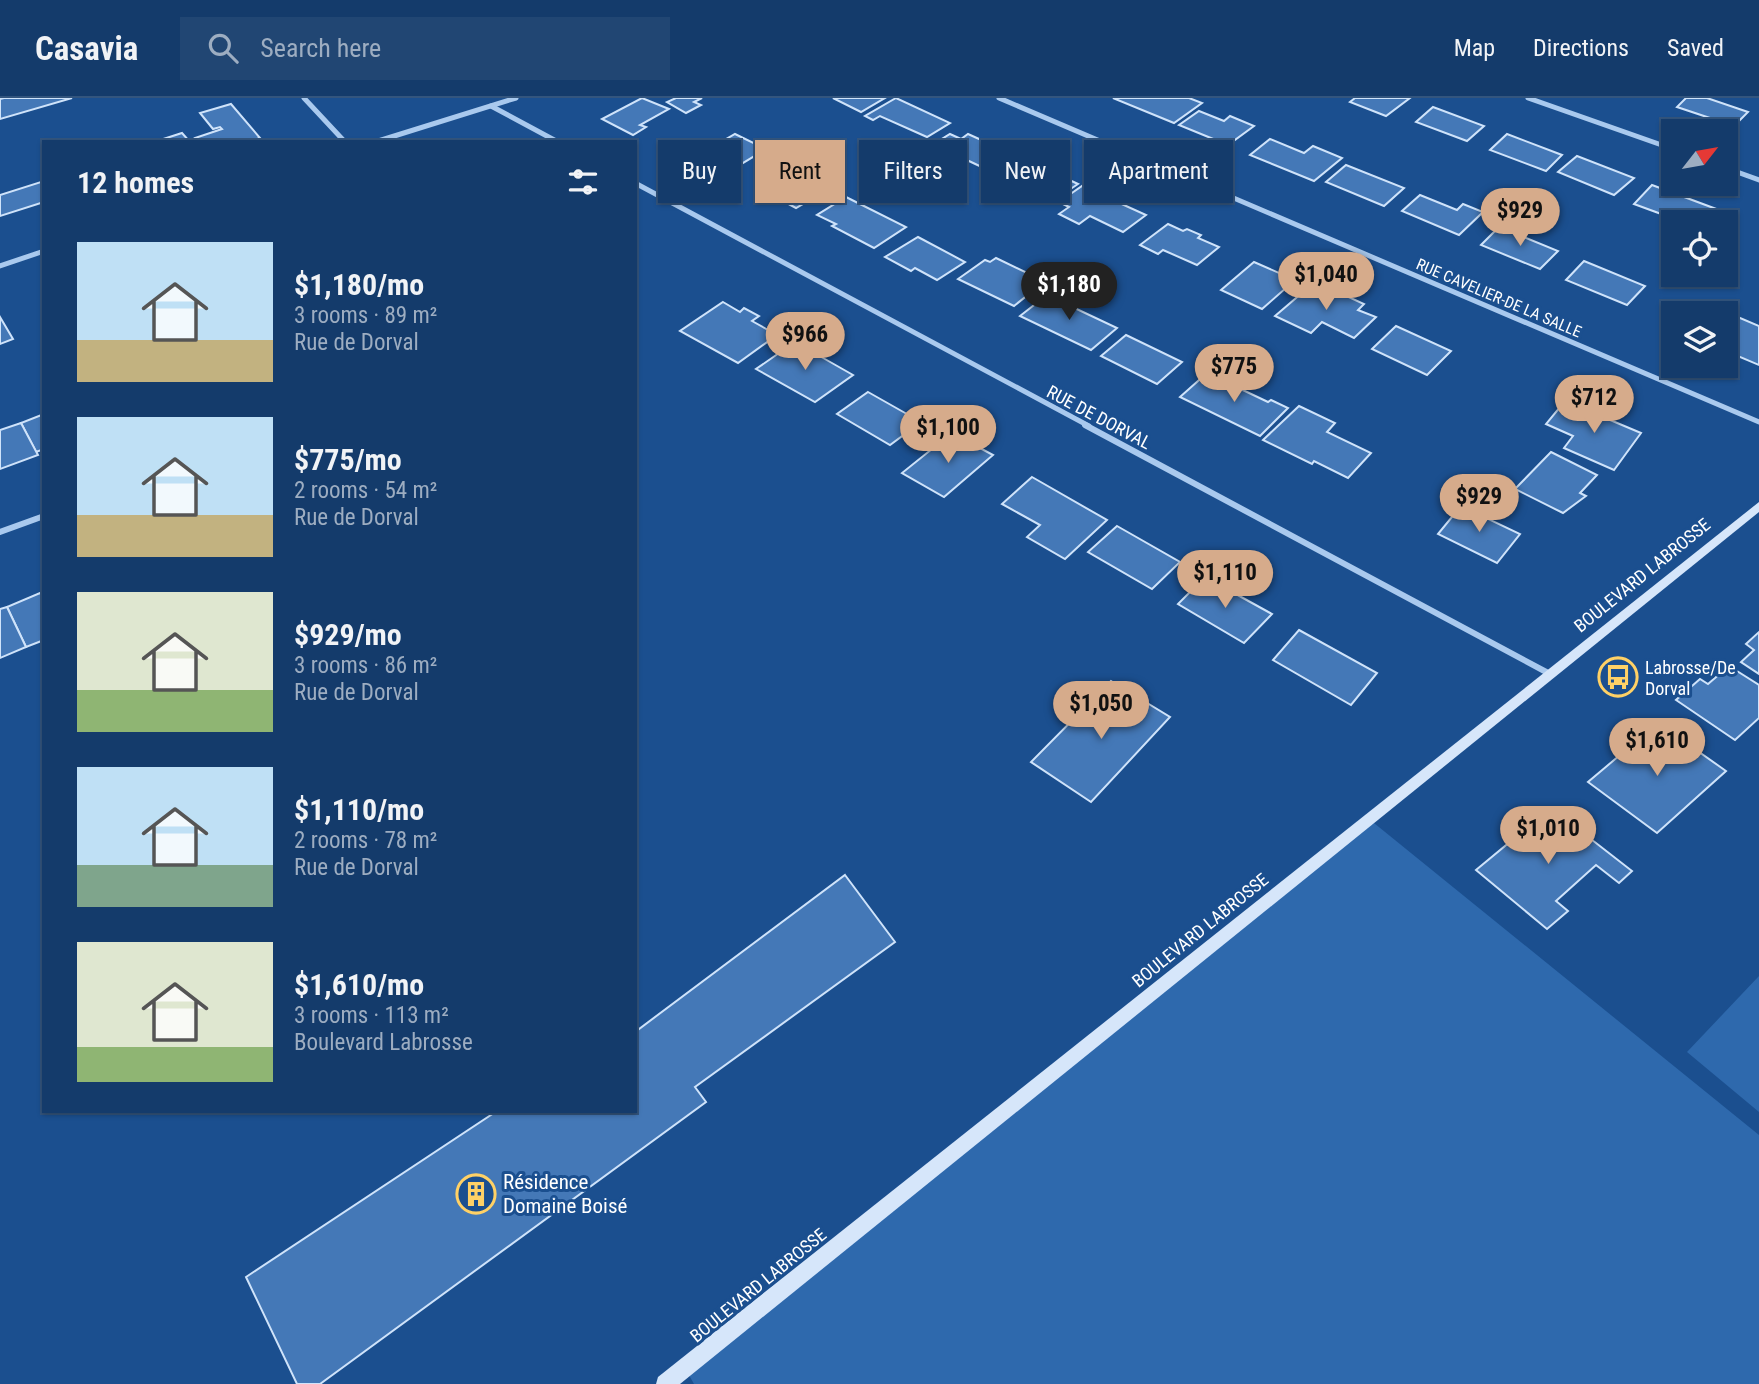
<!DOCTYPE html>
<meta charset="utf-8">
<style>
:root{--surface:#143b6b;--page:#214673;--text:#f1f3f6;--muted:#9dadc1;--line:#33557e;--accent:#d6ab8b}
body{margin:0;font-family:"Roboto Condensed",sans-serif;background:var(--page);color:var(--text);height:100vh;display:flex;flex-direction:column;font-size:26px;white-space:nowrap}
*{box-sizing:border-box;margin:0}
p{font-size:23px;color:var(--muted)}
.icon{flex:none;width:38px;height:38px;fill:none;stroke:currentColor;stroke-width:2;stroke-linecap:round;stroke-linejoin:round}
.map{position:relative;flex:1;overflow:hidden}
.details{position:absolute;left:42px;top:42px;width:595px;height:973px;display:flex;flex-direction:column;background:var(--surface);border-radius:0px;box-shadow:0 2px 5px #0004,0 0 0 2px var(--line)}
.details>*{flex:none}
.banner{position:absolute;left:658px;top:42px;width:665px;height:63px;display:flex;gap:14px}
.needle{width:46px;rotate:59deg}
.fabs{position:absolute;left:1661px;top:21px;display:grid;gap:14px}
.fabs a{display:grid;place-items:center;width:77px;height:77px;border-radius:0px;background:var(--surface);box-shadow:0 2px 5px #0004,0 0 0 2px var(--line);font-size:35px}
.price{position:absolute;translate:-50% -60px;padding:0 16px;border-radius:24px;background:var(--accent);color:#111;font-size:23px;line-height:46px;filter:drop-shadow(0 2px 4px #0008)}
.price::after{content:'';position:absolute;left:50%;top:42px;width:21px;height:16px;margin-left:-10px;background:inherit;clip-path:polygon(0 0,100% 0,50% 100%)}
.price.selected{background:#222;color:#fff}
ul{padding:0;list-style:none}
li{display:flex;align-items:center;gap:21px;height:175px;padding:0 35px}
li span{display:grid;place-items:center;flex:none;width:196px;height:140px;border-radius:0px;color:#555}
li>.icon{margin-inline-start:auto}
span .icon{width:84px;height:84px;fill:#fffc;stroke-width:1}
li b{font-size:30px}
h2{display:flex;justify-content:space-between;align-items:center;height:84px;padding:0 35px;font-size:30px}
.tag{padding:0 24px;border-radius:0px;background:var(--surface);box-shadow:0 2px 5px #0004,0 0 0 2px var(--line);font-size:24px;line-height:63px}
.tag.selected{background:var(--accent);color:#111}
header{display:flex;align-items:center;gap:42px;box-sizing:border-box;height:98px;padding:0 35px;background:var(--surface);border-bottom:2px solid var(--line)}
header strong{font-size:33px}
nav{display:flex;gap:38px;margin-inline-start:auto;font-size:24px}
.search{width:490px;height:63px;background:var(--page);display:flex;align-items:center;gap:18px;box-sizing:border-box;padding:0 24px;border-radius:0px;color:var(--muted);font-size:26px}
.map>svg:first-child{display:block}
.green{fill:#2e69ad}
.building{fill:#4478b7;stroke:#cfe3fa;stroke-width:2}
.lines{fill:none;stroke-linecap:round;stroke-linejoin:round}
.minor-far1{stroke:#a9c9ee;stroke-width:5}
.minor{stroke:#a9c9ee;stroke-width:6}
.secondary{fill:#d6e6fa;fill-rule:evenodd}
.labels{text-anchor:middle;dominant-baseline:central;stroke-width:6;stroke-linejoin:round;paint-order:stroke}
.far-street-label{font-size:16px;fill:#fff;stroke:#1b4f8f}
.street-label{font-size:18px;fill:#fff;stroke:#1b4f8f}
.poi-label{font-size:18px;fill:#fff;stroke:#1b4f8f;text-anchor:start}
.near-poi-label{font-size:21px;fill:#fff;stroke:#1b4f8f;text-anchor:start}
</style>
<header>
<strong>Casavia</strong>
<div class="search"><svg class="icon" aria-label="search" viewBox="0 0 24 24"><circle cx="10" cy="10" r="6"/><path d="M15 15l6 6"/></svg>Search here</div>
<nav><a>Map</a><a>Directions</a><a>Saved</a></nav>
</header>
<div class="map">
<svg width="1759" height="1286" viewBox="0 0 1759 1286">
<rect width="100%" height="100%" fill="#1b4f8f"/>
<g class="green">
<polygon points="1369,721 1759,1037 1759,1286 694,1286 685,1270"/>
<polygon points="1759,878 1759,1014 1687,954"/>
</g>
<g class="building">
<polygon points="4,0 72,0 0,21 0,1"/>
<polygon points="642,0 669,11 640,27 646,29 633,37 602,21"/>
<polygon points="676,0 702,0 694,4 701,7 686,15 667,4"/>
<polygon points="833,0 885,0 861,14"/>
<polygon points="896,0 950,25 927,39 880,18 873,22 865,18"/>
<polygon points="1113,0 1189,0 1202,5 1174,25"/>
<polygon points="1355,0 1410,0 1386,18 1350,4"/>
<polygon points="1686,0 1707,0 1748,14 1734,28 1677,9"/>
<polygon points="231,6 260,40 246,44 198,44 195,40 222,31 220,29 213,31 200,15"/>
<polygon points="1433,9 1484,28 1467,43 1416,24"/>
<polygon points="1199,13 1224,23 1230,18 1254,28 1228,47 1179,27"/>
<polygon points="182,35 190,44 154,44"/>
<polygon points="735,36 766,51 728,74 697,58"/>
<polygon points="950,36 961,41 968,36 1010,55 986,71 954,56 949,59 929,49"/>
<polygon points="1507,36 1562,57 1546,73 1490,52"/>
<polygon points="1270,41 1304,55 1313,48 1342,60 1314,83 1250,57"/>
<polygon points="1577,58 1634,80 1614,97 1558,74"/>
<polygon points="1031,64 1078,86 1054,102 1007,80"/>
<polygon points="1346,67 1404,90 1384,108 1326,84"/>
<polygon points="784,71 825,93 796,110 755,88"/>
<polygon points="44,83 44,104 0,118 0,97"/>
<polygon points="1652,87 1727,115 1718,124 1693,124 1667,114 1664,117 1634,106"/>
<polygon points="1082,88 1146,117 1123,134 1090,118 1079,126 1059,116 1069,109 1059,104"/>
<polygon points="1420,97 1457,112 1463,106 1483,114 1459,137 1402,113"/>
<polygon points="846,99 906,129 874,150 832,128 836,126 817,117"/>
<polygon points="1168,126 1183,133 1187,131 1201,137 1198,140 1219,149 1197,167 1163,152 1158,156 1140,147"/>
<polygon points="1499,129 1558,153 1540,171 1481,147"/>
<polygon points="918,139 965,164 937,182 915,170 911,173 885,159"/>
<polygon points="996,160 1042,182 1035,186 1039,188 1014,208 958,181 985,162 990,164"/>
<polygon points="1584,163 1645,188 1627,207 1566,182"/>
<polygon points="1254,164 1295,182 1262,211 1221,192"/>
<polygon points="1309,189 1323,195 1329,190 1364,206 1358,212 1376,219 1354,240 1322,224 1311,235 1275,218"/>
<polygon points="1047,197 1117,230 1091,252 1020,218"/>
<polygon points="723,204 740,214 744,210 759,218 752,223 777,237 738,265 680,233"/>
<polygon points="1719,211 1759,228 1759,267 1726,253 1726,215 1715,215"/>
<polygon points="0,219 13,241 0,246"/>
<polygon points="1396,228 1451,253 1427,277 1372,251"/>
<polygon points="1126,237 1182,264 1157,286 1101,258"/>
<polygon points="795,244 853,277 815,304 756,271"/>
<polygon points="1207,275 1268,304 1271,302 1288,310 1260,338 1180,299"/>
<polygon points="868,294 921,324 890,347 837,316"/>
<polygon points="1565,303 1641,335 1614,372 1564,350 1573,338 1546,326"/>
<polygon points="1299,308 1335,325 1327,334 1371,355 1348,380 1314,363 1312,366 1263,342"/>
<polygon points="44,316 44,351 36,354 21,325"/>
<polygon points="21,325 38,357 0,371 0,332"/>
<polygon points="952,335 993,357 944,399 902,375"/>
<polygon points="1551,354 1597,377 1580,395 1586,398 1563,415 1515,391"/>
<polygon points="1032,379 1107,422 1065,461 1027,439 1040,427 1002,406"/>
<polygon points="1461,408 1520,436 1497,465 1438,436"/>
<polygon points="1117,428 1180,464 1152,491 1088,454"/>
<polygon points="1205,479 1272,516 1244,545 1178,506"/>
<polygon points="40,495 44,501 44,542 26,549 7,509"/>
<polygon points="7,509 26,549 0,560 0,511"/>
<polygon points="1299,532 1377,575 1351,607 1273,562"/>
<polygon points="1759,534 1759,576 1741,564 1754,552 1746,546"/>
<polygon points="1729,568 1759,587 1759,620 1735,642 1676,602 1700,581 1708,586"/>
<polygon points="1111,583 1170,619 1091,704 1031,664"/>
<polygon points="1658,625 1726,673 1657,735 1588,684"/>
<polygon points="1551,710 1632,773 1619,785 1596,767 1556,803 1568,813 1547,831 1476,772"/>
<polygon points="845,777 895,844 695,989 706,1004 320,1286 297,1286 246,1179 497,1013 635,1013 635,926 639,931"/>
</g>
<g class="lines">
<g class="minor-far1">
<polyline points="304,0 345,44"/>
<polyline points="999,0 1759,324"/>
<polyline points="1528,0 1673,51"/>
<polyline points="491,8 558,44"/>
<polyline points="375,44 516,0"/>
<polyline points="1726,70 1759,82"/>
<polyline points="635,85 1089,328"/>
<polyline points="0,168 44,153"/>
</g>
<g class="minor">
<polyline points="1085,327 1550,576"/>
<polyline points="0,434 44,418"/>
</g>
<polygon class="secondary" points="1759,404 1759,414 680,1286 656,1286 658,1279"/>
</g>
<defs>
<g id="bus-ring" transform="scale(2.0125)"><circle r="9.5" fill="#1b4f8f" stroke="#ffd166" stroke-width="1.5"/><path d="M-5-6H5V4H4V6H2V4H-2V6H-4V4H-5ZM-3.5-4V0h7V-4ZM-3.5 1.2v1.5H-2V1.2ZM2 1.2v1.5H3.5V1.2Z" fill="#ffd166"/></g>
<g id="building-ring" transform="scale(2.0125)"><circle r="9.5" fill="#1b4f8f" stroke="#ffd166" stroke-width="1.5"/><path d="M-4-6H4V6H1V3H-1V6H-4ZM-2.5-4.3h1.7v1.8h-1.7ZM.8-4.3h1.7v1.8H.8ZM-2.5-1h1.7V.8h-1.7ZM.8-1h1.7V.8H.8Z" fill="#ffd166"/></g>
</defs>
<g fill-rule="evenodd">
<use href="#bus-ring" x="1618" y="579"/>
<use href="#building-ring" x="476" y="1096"/>
</g>
<g class="labels">
<g class="far-street-label">
<text transform="translate(1499 200) rotate(23)">RUE CAVELIER-DE LA SALLE</text>
</g>
<g class="street-label">
<text transform="translate(1099 319) rotate(28)">RUE DE DORVAL</text>
<text transform="translate(1642 477) rotate(-39)">BOULEVARD LABROSSE</text>
<text transform="translate(1200 832) rotate(-39)">BOULEVARD LABROSSE</text>
<text transform="translate(758 1187) rotate(-39)">BOULEVARD LABROSSE</text>
</g>
<g class="poi-label">
<text x="1645" y="569">Labrosse/De<tspan x="1645" dy="21">Dorval</tspan></text>
</g>
<g class="near-poi-label">
<text x="503" y="1084">Résidence<tspan x="503" dy="24">Domaine Boisé</tspan></text>
</g>
</g>
</svg>
<div class="fabs">
<a><svg class="needle" viewBox="-14 -14 28 28"><path d="M0-13l5 13h-10z" fill="#e53935"/><path d="M0 13l5-13h-10z" fill="#9dadc1"/></svg></a>
<a><svg class="icon" aria-label="locate" viewBox="0 0 24 24"><circle cx="12" cy="12" r="6"/><path d="M12 2v4M12 18v4M2 12h4M18 12h4"/></svg></a>
<a><svg class="icon" aria-label="layers" viewBox="0 0 24 24"><path d="M12 4l9 5-9 5-9-5zM3 14l9 5 9-5"/></svg></a>
</div>
<b class="price" style="left:1520px;top:150px">$929</b>
<b class="price" style="left:1326px;top:214px">$1,040</b>
<b class="price selected" style="left:1069px;top:224px">$1,180</b>
<b class="price" style="left:805px;top:274px">$966</b>
<b class="price" style="left:1234px;top:306px">$775</b>
<b class="price" style="left:1594px;top:337px">$712</b>
<b class="price" style="left:948px;top:367px">$1,100</b>
<b class="price" style="left:1479px;top:436px">$929</b>
<b class="price" style="left:1225px;top:512px">$1,110</b>
<b class="price" style="left:1101px;top:643px">$1,050</b>
<b class="price" style="left:1657px;top:680px">$1,610</b>
<b class="price" style="left:1548px;top:768px">$1,010</b>
<div class="banner">
<a class="tag">Buy</a>
<a class="tag selected">Rent</a>
<a class="tag">Filters</a>
<a class="tag">New</a>
<a class="tag">Apartment</a>
</div>
<section class="details">
<h2>12 homes<svg class="icon" aria-label="filters" viewBox="0 0 24 24"><path d="M4 7h16M4 17h16"/><circle cx="9" cy="7" r="2"/><circle cx="15" cy="17" r="2"/></svg></h2>
<ul>
<li><span style="background:linear-gradient(#bfe0f5 70%,#c2b280 0)"><svg class="icon" aria-label="home" viewBox="0 0 24 24"><path d="M3 11l9-7 9 7M6 9v11h12V9"/></svg></span><div><b>$1,180/mo</b><p>3 rooms · 89 m²</p><p>Rue de Dorval</p></div></li>
<li><span style="background:linear-gradient(#bfe0f5 70%,#c2b280 0)"><svg class="icon" aria-label="home" viewBox="0 0 24 24"><path d="M3 11l9-7 9 7M6 9v11h12V9"/></svg></span><div><b>$775/mo</b><p>2 rooms · 54 m²</p><p>Rue de Dorval</p></div></li>
<li><span style="background:linear-gradient(#dfe7d0 70%,#8fb573 0)"><svg class="icon" aria-label="home" viewBox="0 0 24 24"><path d="M3 11l9-7 9 7M6 9v11h12V9"/></svg></span><div><b>$929/mo</b><p>3 rooms · 86 m²</p><p>Rue de Dorval</p></div></li>
<li><span style="background:linear-gradient(#bfe0f5 70%,#7fa58c 0)"><svg class="icon" aria-label="home" viewBox="0 0 24 24"><path d="M3 11l9-7 9 7M6 9v11h12V9"/></svg></span><div><b>$1,110/mo</b><p>2 rooms · 78 m²</p><p>Rue de Dorval</p></div></li>
<li><span style="background:linear-gradient(#dfe7d0 75%,#8fb573 0)"><svg class="icon" aria-label="home" viewBox="0 0 24 24"><path d="M3 11l9-7 9 7M6 9v11h12V9"/></svg></span><div><b>$1,610/mo</b><p>3 rooms · 113 m²</p><p>Boulevard Labrosse</p></div></li>
</ul>
</section>
</div>
